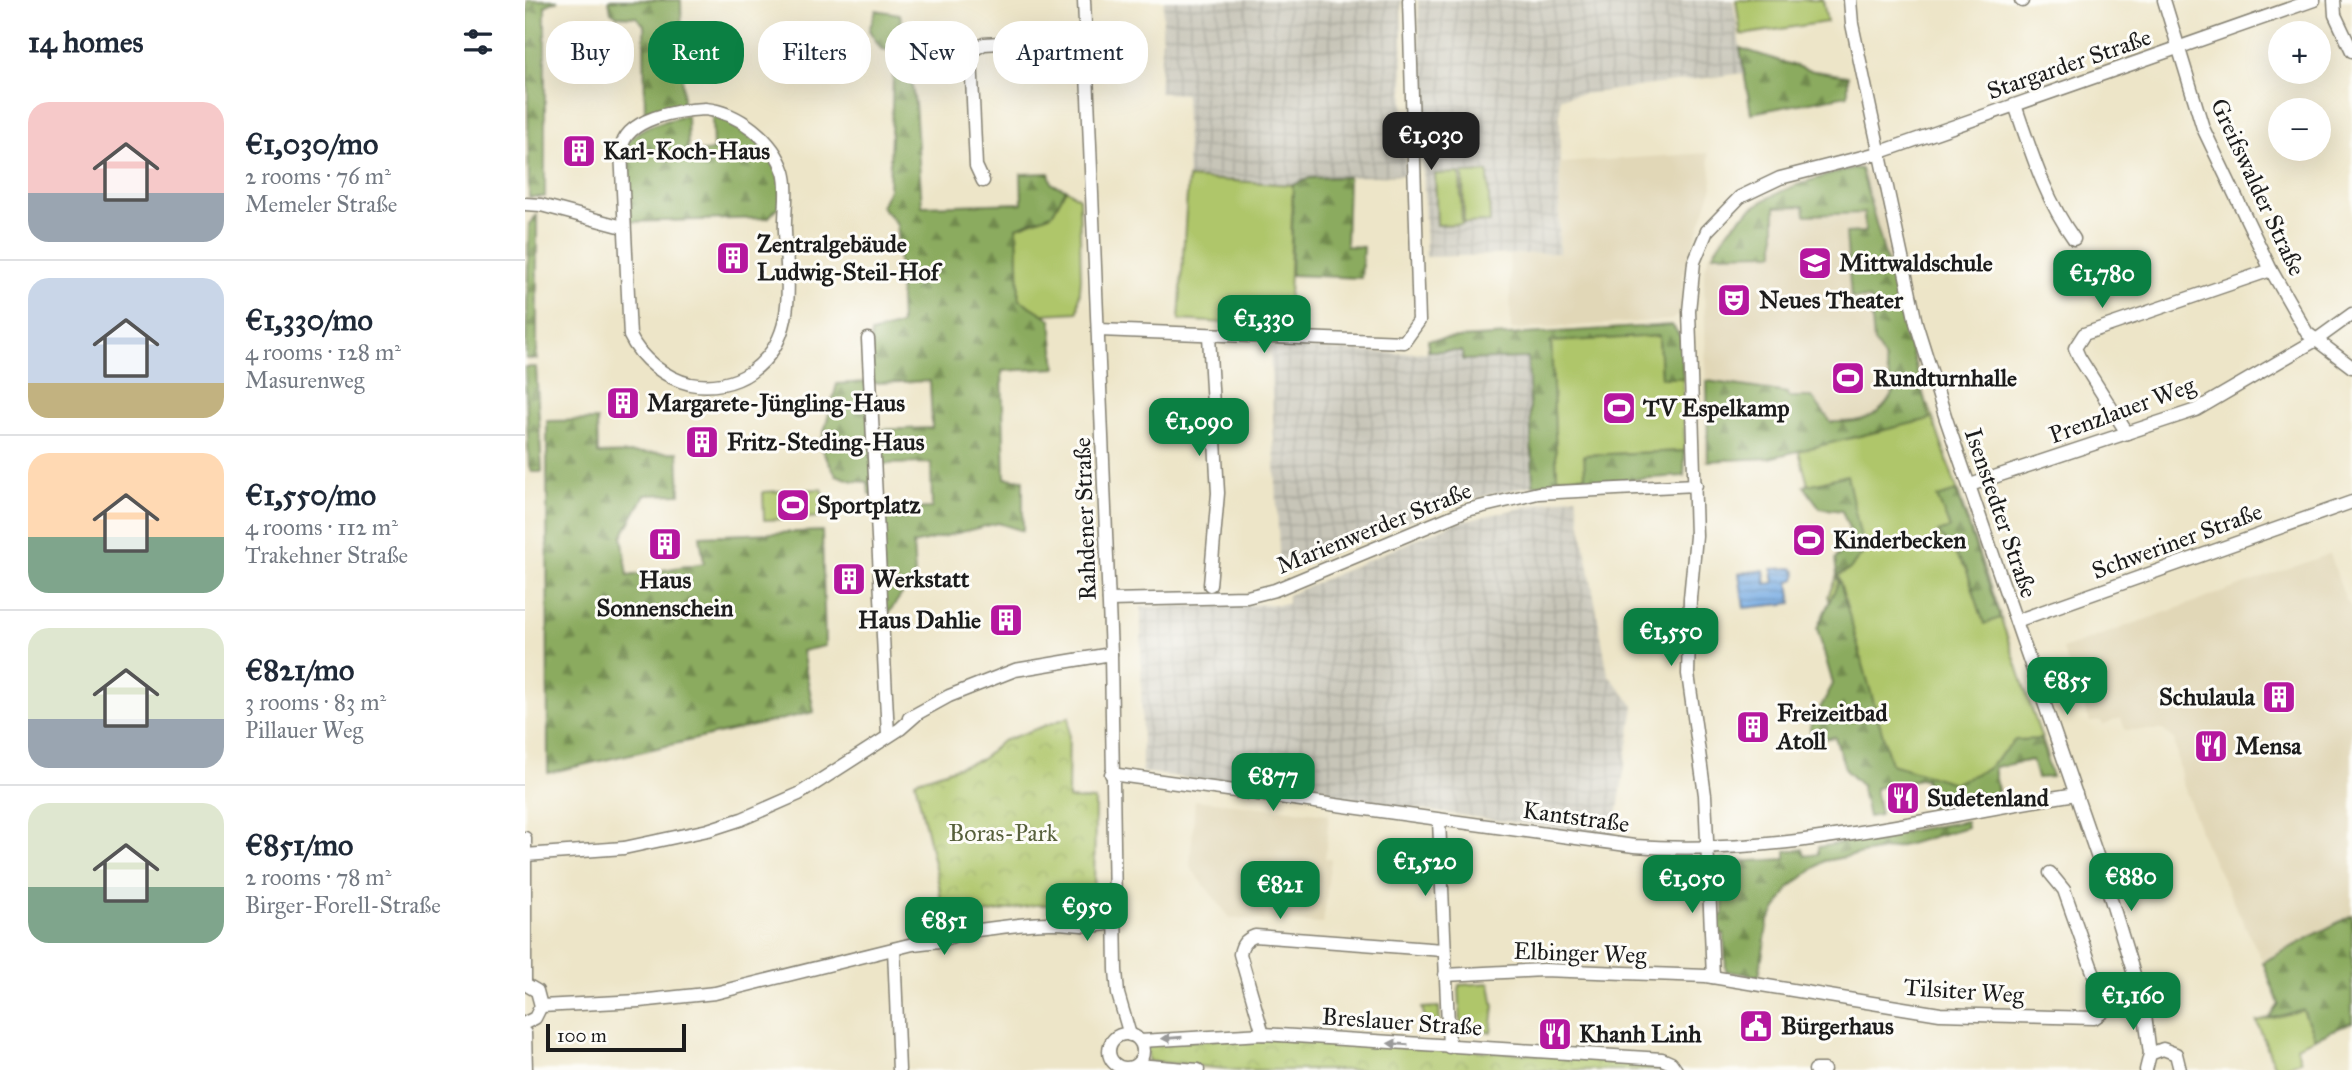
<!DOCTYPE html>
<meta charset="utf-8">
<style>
:root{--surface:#fff;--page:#f2f2f3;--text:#1f2937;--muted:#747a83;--line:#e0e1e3;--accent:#0b8043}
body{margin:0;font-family:"IM FELL Great Primer",serif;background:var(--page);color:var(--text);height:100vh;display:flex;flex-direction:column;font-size:26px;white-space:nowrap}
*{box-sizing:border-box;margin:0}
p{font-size:23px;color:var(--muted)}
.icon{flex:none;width:38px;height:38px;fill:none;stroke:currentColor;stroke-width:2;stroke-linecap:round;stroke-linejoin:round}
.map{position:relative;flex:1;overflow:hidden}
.drawer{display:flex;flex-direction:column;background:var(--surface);width:525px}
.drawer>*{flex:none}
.guide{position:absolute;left:21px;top:21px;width:665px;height:63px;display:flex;gap:14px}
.fabs{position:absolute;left:1743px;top:21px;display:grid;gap:14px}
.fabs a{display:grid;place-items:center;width:63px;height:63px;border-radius:50%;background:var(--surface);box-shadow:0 7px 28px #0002;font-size:35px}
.scale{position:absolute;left:21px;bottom:18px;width:140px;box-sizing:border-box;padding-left:7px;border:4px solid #1c1c1c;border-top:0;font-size:19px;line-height:24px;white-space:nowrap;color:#1c1c1c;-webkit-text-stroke:5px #fdfcf7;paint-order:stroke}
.price{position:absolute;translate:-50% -60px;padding:0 16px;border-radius:14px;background:var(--accent);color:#fff;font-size:23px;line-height:46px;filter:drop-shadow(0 2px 4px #0008)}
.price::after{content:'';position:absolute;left:50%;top:42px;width:21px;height:16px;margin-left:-10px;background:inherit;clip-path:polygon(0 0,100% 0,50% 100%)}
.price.active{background:#222;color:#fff}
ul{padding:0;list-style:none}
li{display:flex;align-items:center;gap:21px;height:175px;padding:0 28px}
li+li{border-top:2px solid var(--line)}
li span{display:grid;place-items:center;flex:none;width:196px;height:140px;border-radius:21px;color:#555}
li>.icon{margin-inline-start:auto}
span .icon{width:84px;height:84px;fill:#fffc;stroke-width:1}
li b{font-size:30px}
h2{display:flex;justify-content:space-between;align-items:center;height:84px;padding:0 28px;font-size:30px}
.tag{padding:0 24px;border-radius:28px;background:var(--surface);box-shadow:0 7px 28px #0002;font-size:24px;line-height:63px}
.tag.active{background:var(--accent);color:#fff}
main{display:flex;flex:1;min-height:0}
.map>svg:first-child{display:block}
.built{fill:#e1d7b7}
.industrial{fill:url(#industrial-grid)}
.grass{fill:#afc66b;stroke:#667144;stroke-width:2}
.forest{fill:url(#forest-firs);stroke:#54643e;stroke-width:2}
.park{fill:url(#park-crowns);stroke:#667144;stroke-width:2}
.water{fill:url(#water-rules);stroke:#486380;stroke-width:2}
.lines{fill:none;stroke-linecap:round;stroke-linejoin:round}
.minor-casing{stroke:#848072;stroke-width:15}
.minor{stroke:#fff;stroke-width:12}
.oneway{fill:#999}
.labels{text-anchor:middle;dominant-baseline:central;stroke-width:6;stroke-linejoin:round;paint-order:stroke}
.street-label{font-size:24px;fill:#1c1c1c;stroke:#fdfcf7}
.poi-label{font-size:24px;font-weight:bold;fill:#1c1c1c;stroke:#fdfcf7;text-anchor:start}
.park-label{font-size:24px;fill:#57603c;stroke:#fdfcf7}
</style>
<main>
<section class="drawer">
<h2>14 homes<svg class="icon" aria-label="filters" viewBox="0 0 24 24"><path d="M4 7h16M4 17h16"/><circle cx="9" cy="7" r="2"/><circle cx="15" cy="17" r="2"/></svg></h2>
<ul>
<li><span style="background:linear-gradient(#f6c9c9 65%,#9aa5b1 0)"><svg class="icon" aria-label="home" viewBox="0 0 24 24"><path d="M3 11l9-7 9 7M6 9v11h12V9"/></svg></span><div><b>€1,030/mo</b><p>2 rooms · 76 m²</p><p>Memeler Straße</p></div></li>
<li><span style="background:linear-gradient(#c9d6e8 75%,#c2b280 0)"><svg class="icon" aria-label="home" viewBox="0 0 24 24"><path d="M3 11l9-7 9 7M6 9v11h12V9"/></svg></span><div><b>€1,330/mo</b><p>4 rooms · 128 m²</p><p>Masurenweg</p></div></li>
<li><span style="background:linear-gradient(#ffd9b3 60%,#7fa58c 0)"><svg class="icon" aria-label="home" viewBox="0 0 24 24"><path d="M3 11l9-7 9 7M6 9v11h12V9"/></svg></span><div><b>€1,550/mo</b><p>4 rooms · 112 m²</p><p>Trakehner Straße</p></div></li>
<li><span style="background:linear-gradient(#dfe7d0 65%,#9aa5b1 0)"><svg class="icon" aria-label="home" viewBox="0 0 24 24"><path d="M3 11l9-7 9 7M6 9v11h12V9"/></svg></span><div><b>€821/mo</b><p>3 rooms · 83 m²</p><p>Pillauer Weg</p></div></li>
<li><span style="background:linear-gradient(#dfe7d0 60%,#7fa58c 0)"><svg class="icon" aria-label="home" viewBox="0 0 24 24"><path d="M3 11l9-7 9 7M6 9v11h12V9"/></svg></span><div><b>€851/mo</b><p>2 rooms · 78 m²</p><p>Birger-Forell-Straße</p></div></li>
</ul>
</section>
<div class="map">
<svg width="1827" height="1070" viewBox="0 0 1827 1070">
<defs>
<pattern id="industrial-grid" width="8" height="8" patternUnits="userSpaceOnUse" patternTransform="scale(1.75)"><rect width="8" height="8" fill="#c7c5b8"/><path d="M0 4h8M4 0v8" fill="none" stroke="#aaa99e"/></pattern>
<pattern id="forest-firs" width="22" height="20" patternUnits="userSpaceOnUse" patternTransform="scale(1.75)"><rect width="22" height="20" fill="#8bab5f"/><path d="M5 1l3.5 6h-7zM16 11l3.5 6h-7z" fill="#718a4e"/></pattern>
<pattern id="park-crowns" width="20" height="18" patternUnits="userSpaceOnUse" patternTransform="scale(1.75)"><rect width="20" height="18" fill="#afc66b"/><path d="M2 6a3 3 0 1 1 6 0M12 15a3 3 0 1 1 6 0" fill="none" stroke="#96aa5c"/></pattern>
<pattern id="water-rules" width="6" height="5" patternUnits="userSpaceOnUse" patternTransform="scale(1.75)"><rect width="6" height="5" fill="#75aae3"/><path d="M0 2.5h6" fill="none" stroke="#5f8ab7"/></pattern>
</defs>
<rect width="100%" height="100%" fill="#fdfcf7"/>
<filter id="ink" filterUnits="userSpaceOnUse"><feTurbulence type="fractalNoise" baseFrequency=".0143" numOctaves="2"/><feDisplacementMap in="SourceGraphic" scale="14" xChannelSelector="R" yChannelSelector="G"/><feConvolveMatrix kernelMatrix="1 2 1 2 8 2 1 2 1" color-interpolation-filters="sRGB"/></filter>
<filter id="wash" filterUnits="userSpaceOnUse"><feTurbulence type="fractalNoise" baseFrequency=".00686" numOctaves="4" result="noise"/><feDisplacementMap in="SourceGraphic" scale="28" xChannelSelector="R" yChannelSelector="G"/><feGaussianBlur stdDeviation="1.57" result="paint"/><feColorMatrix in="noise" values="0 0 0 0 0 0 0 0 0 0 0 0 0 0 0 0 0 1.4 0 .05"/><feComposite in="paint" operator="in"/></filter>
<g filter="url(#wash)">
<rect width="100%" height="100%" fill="#ede5c8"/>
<g class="built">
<polygon points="1183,153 1188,186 1158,276 1156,313 1146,320 986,330 984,255 1034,253 1035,163"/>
<polygon points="1329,168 1355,178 1403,404 1341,431 1246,455 1246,460 1178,462 1182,428 1179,274 1183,257 1198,232 1236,198 1268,182"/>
<polygon points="1805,554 1820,599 1827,608 1827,915 1738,962 1679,842 1657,781 1649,740 1638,730 1600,730 1596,718 1578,725 1576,721 1565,722 1537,649"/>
<polygon points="670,800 804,814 800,858 806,859 798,924 705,918 665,867"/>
</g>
<g class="industrial">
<polygon points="639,0 876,0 881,175 785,178 768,185 663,178 660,94 634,93"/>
<polygon points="893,0 1208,0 1219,73 1035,97 1034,253 901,257"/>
<polygon points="745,347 872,353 937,351 938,360 1003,358 1008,485 921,505 755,575"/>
<polygon points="1051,496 1083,674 1109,706 1089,836 617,772 616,607 763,604 763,595 929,523"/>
</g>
<g class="grass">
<polygon points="1211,0 1298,0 1302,22 1216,35"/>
<polygon points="963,172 965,222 939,223 938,173"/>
<polygon points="935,173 937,224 912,225 910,174"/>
<polygon points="663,178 768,185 763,327 654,320"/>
<polygon points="541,189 554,198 556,278 553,312 518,314 494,299 492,227 527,214"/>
<polygon points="1134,336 1136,378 1158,378 1160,451 1060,455 1060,476 1032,478 1026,341"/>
<polygon points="1403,404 1523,757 1469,767 1474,797 1406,811 1399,776 1361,784 1303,596 1319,558 1331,544 1329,511 1284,488 1273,448 1341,431"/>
<polygon points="297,489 298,517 239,520 238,492"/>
<polygon points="965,983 969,1007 966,1032 936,1030 934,985"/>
<polygon points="914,1007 915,1023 901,1022 897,1008"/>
<polygon points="1778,1010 1790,1038 1771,1046 1776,1061 1751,1070 1732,1022"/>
</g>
<g class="forest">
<polygon points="2,0 33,0 20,6 20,197 4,197"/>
<polygon points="84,0 156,0 158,109 120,119 119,25 111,17 92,16 86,12"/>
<polygon points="351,10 375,14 390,104 397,206 497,203 496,174 524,173 527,184 541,189 527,214 492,227 494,299 526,319 531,368 477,371 480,478 498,480 498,531 473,523 388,544 390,575 359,620 354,510 407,508 406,463 357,464 350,430 407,428 405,381 348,383 346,333 376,325 372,224 356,206 364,189 369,51 356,49 344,30"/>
<polygon points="1215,48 1283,70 1323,76 1323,95 1226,113"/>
<path d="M187,114C211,120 252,148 256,175C257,184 256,194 257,203L243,218L103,222L101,146C112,124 141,122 162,115L163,151H188Z"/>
<path d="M1329,168L1336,169L1405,419L1244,458L1183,461L1182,381L1262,393L1263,397H1287L1306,422C1333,423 1356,419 1368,392L1359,358L1349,342L1345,299L1326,298L1321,233L1340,232L1339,213L1280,215L1279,206L1250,207V253L1188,254C1218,197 1271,184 1329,168Z"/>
<polygon points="823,177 821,246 838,247 836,278 766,275 768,185 785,178"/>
<polygon points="12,215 12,359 1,359 4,224"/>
<polygon points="1147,325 1156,337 1158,378 1136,378 1134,336 1026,342 1032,477 1060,476 1059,455 1160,451 1159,476 1008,485 1003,358 938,360 937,351 903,351 903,340"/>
<polygon points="0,367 11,367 17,472 7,472 4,466"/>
<polygon points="341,382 349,494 344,494 343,482 328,481 311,475 295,447 312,384"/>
<polygon points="72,420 73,454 153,452 155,494 120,495 97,536 103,576 179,563 175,536 297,531 300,646 277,651 289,712 23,773 22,421"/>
<polygon points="1322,475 1339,552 1324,570 1313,575 1366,764 1429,783 1462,769 1490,740 1515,739 1527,777 1512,778 1507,760 1469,767 1473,794 1407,809 1400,778 1350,788 1355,815 1343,817 1336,785 1321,771 1310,737 1287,741 1285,727 1308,684 1292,628 1313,583 1310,559 1328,538 1317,511 1295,508 1279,486"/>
<polygon points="1431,491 1475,618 1459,624 1441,568 1413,532 1425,528 1412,497"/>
<polygon points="1441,821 1442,827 1369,848 1299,861 1264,888 1243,922 1234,976 1201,971 1199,934 1191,934 1191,917 1198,915 1198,874 1189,872 1188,859 1202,859 1206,862 1261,859 1261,851 1278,849 1280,856 1293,854 1293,847"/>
<polygon points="1827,915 1827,1022 1790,1038 1778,1010 1744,1019 1754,1004 1738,962"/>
</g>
<g class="park">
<polygon points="544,717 543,799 570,800 569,905 510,905 418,921 414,885 390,781 457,759 477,741"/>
<polygon points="733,1037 1136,1062 1147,1070 711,1070 623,1061 622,1043"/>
</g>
<g class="water">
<polygon points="1290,527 1294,535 1291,538 1296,542 1291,549 1288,549 1287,545 1278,548 1274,532"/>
<polygon points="1268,568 1272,573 1270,579 1264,582 1267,603 1219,608 1214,573 1239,570 1241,584 1249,583 1247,569"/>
</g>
</g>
<g filter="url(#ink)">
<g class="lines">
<g class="minor-casing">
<g id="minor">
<polyline points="559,0 586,654 591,970 593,994 605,1035"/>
<polyline points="1325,0 1327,24 1391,323 1421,419 1576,867 1619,1007 1625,1054"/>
<polyline points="1496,0 1497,1"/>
<polyline points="1639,0 1678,128 1746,270 1782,333 1827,367"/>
<polyline points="1809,0 1810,15 1827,51"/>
<path d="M1490,105C1506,151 1520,199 1549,239"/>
<path d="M180,109C213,112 248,139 259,172C264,189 259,213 260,231C262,282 274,338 226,372C209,384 186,388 165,384C140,378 116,359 105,336L96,150C100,118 153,110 180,109Z"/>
<polyline points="458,181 451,166 446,56 450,49 459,44 560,38"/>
<polyline points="0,204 16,205 98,227"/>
<polyline points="574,330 879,342 894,321 884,0"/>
<polyline points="684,336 693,493 685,585"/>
<polyline points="343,339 363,735"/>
<polyline points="1602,433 1554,357 1550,348 1559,334 1746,270"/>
<polyline points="1445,485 1671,410 1791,340 1827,314"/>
<polyline points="584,600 722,597 750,590 942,510 1013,493 1171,485"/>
<polyline points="1491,621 1827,502"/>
<polyline points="384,718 424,696 490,670 586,654"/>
<path d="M586,774L1109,846C1259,857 1404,817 1551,794"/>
<polyline points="914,820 924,1047"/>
<polyline points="0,838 0,980"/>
<polyline points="0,855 99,848 183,830 217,819 274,794 375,729 391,715"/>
<polyline points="539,921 576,915 589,922"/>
<path d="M434,932C466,930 496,922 529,923C550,923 568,929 589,922"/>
<polyline points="369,949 374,1070"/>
<polyline points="920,975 1018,970 1181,976 1415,1014 1569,1018 1579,1011 1579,1003 1539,890 1525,873"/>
<polyline points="1188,977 1180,795 1163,674 1165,598 1171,536 1164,311 1169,262 1182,231 1215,197 1255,178 1353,153 1789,0"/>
<polyline points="0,984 12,991 16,1006 10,1018 0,1023"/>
<polyline points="16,1006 114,1001 190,993 388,944 414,941 440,932"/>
<polyline points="0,1033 1,1070"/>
<circle cx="601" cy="1051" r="17"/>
<path d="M738,1034L715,954C717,944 720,940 730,936L918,950"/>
<polyline points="615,1041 738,1034 1137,1059 1146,1063 1151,1070"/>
<polyline points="612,1065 673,1070"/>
<polyline points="1290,1070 1299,1070"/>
<polyline points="1621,1070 1625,1054 1638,1049 1651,1054 1655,1070"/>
</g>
</g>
<use href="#minor" class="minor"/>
</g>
<defs><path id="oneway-solid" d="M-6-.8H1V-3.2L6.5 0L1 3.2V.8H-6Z" transform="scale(1.75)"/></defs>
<g class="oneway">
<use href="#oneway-solid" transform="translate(647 1038) rotate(176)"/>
<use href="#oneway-solid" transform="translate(873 1044) rotate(-176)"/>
</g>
</g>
<defs>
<g id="building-square" transform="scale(1.75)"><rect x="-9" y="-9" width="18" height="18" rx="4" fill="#b5179e" stroke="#fdfcf7"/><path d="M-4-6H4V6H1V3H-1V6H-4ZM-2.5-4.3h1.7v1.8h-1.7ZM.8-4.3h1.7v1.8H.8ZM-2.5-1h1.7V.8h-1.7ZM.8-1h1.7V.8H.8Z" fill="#fff"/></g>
<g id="school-square" transform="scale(1.75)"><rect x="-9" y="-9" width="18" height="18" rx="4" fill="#b5179e" stroke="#fdfcf7"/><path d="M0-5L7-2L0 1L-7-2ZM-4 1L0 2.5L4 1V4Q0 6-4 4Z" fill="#fff"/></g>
<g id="theatre-square" transform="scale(1.75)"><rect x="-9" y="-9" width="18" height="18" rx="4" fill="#b5179e" stroke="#fdfcf7"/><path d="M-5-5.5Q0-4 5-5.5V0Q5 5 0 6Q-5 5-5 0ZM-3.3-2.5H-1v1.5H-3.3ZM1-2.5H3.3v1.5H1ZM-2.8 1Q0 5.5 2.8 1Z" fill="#fff"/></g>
<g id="stadium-square" transform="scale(1.75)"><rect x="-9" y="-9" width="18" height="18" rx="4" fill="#b5179e" stroke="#fdfcf7"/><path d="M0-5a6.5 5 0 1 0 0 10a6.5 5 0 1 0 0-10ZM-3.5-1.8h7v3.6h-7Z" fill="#fff"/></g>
<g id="restaurant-square" transform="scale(1.75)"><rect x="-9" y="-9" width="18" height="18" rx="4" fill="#b5179e" stroke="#fdfcf7"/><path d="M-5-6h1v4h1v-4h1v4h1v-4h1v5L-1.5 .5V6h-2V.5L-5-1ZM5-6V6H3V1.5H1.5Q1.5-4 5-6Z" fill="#fff"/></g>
<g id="civic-square" transform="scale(1.75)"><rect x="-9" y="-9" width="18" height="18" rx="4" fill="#b5179e" stroke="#fdfcf7"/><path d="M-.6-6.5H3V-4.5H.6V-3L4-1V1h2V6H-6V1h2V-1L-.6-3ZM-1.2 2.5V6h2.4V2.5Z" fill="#fff"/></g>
</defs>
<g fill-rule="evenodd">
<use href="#building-square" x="54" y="151"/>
<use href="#building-square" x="208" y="258"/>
<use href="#school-square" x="1290" y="263"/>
<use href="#theatre-square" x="1209" y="300"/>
<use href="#stadium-square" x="1323" y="378"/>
<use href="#building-square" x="98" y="403"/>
<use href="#stadium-square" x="1094" y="408"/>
<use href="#building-square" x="177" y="442"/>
<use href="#stadium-square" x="268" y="505"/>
<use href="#stadium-square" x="1284" y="540"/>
<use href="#building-square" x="140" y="544"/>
<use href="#building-square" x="324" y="579"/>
<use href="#building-square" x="481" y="620"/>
<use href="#building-square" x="1754" y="697"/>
<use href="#building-square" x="1228" y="727"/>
<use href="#restaurant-square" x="1686" y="746"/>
<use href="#restaurant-square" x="1378" y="798"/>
<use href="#civic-square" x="1231" y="1026"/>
<use href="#restaurant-square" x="1030" y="1034"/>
</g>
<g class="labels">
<g class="street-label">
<text transform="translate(1544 64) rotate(-19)">Stargarder Straße</text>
<text transform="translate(1733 187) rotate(65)">Greifswalder Straße</text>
<text transform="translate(1597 410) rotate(-20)">Prenzlauer Weg</text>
<text transform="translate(1476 513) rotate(71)">Isenstedter Straße</text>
<text transform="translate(560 519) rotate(-92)">Rahdener Straße</text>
<text transform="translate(849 528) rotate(-22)">Marienwerder Straße</text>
<text transform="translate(1652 541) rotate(-20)">Schweriner Straße</text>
<text transform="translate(1051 817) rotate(8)">Kantstraße</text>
<text transform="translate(1055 953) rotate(2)">Elbinger Weg</text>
<text transform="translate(1439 991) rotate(4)">Tilsiter Weg</text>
<text transform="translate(877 1022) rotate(4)">Breslauer Straße</text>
</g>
<g class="poi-label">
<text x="78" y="151">Karl-Koch-Haus</text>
<text x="232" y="244">Zentralgebäude<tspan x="232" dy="28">Ludwig-Steil-Hof</tspan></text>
<text x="1314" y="263">Mittwaldschule</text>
<text x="1234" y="300">Neues Theater</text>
<text x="1348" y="378">Rundturnhalle</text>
<text x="122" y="403">Margarete-Jüngling-Haus</text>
<text x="1118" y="408">TV Espelkamp</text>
<text x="202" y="442">Fritz-Steding-Haus</text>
<text x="292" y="505">Sportplatz</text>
<text x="1308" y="540">Kinderbecken</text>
<text x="348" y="579">Werkstatt</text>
<text x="140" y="580" text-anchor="middle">Haus<tspan x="140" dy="28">Sonnenschein</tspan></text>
<text x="456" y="620" text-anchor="end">Haus Dahlie</text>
<text x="1730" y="697" text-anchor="end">Schulaula</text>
<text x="1252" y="713">Freizeitbad<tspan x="1252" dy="28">Atoll</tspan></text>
<text x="1710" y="746">Mensa</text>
<text x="1402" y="798">Sudetenland</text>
<text x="1256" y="1026">Bürgerhaus</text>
<text x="1054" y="1034">Khanh Linh</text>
</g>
<g class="park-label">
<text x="478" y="833">Boras-Park</text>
</g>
</g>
</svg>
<div class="fabs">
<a>+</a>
<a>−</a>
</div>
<div class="scale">100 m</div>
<b class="price active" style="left:906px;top:172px">€1,030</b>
<b class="price" style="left:1577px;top:310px">€1,780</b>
<b class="price" style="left:739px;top:355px">€1,330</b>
<b class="price" style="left:674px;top:458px">€1,090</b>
<b class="price" style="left:1146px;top:668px">€1,550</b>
<b class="price" style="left:1542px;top:717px">€855</b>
<b class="price" style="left:748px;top:813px">€877</b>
<b class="price" style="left:900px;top:898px">€1,520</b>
<b class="price" style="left:1606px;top:913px">€880</b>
<b class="price" style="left:1167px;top:915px">€1,050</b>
<b class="price" style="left:755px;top:921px">€821</b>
<b class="price" style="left:562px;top:943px">€950</b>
<b class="price" style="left:419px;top:957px">€851</b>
<b class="price" style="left:1608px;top:1032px">€1,160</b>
<div class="guide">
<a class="tag">Buy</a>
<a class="tag active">Rent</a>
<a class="tag">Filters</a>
<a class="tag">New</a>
<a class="tag">Apartment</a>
</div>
</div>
</main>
